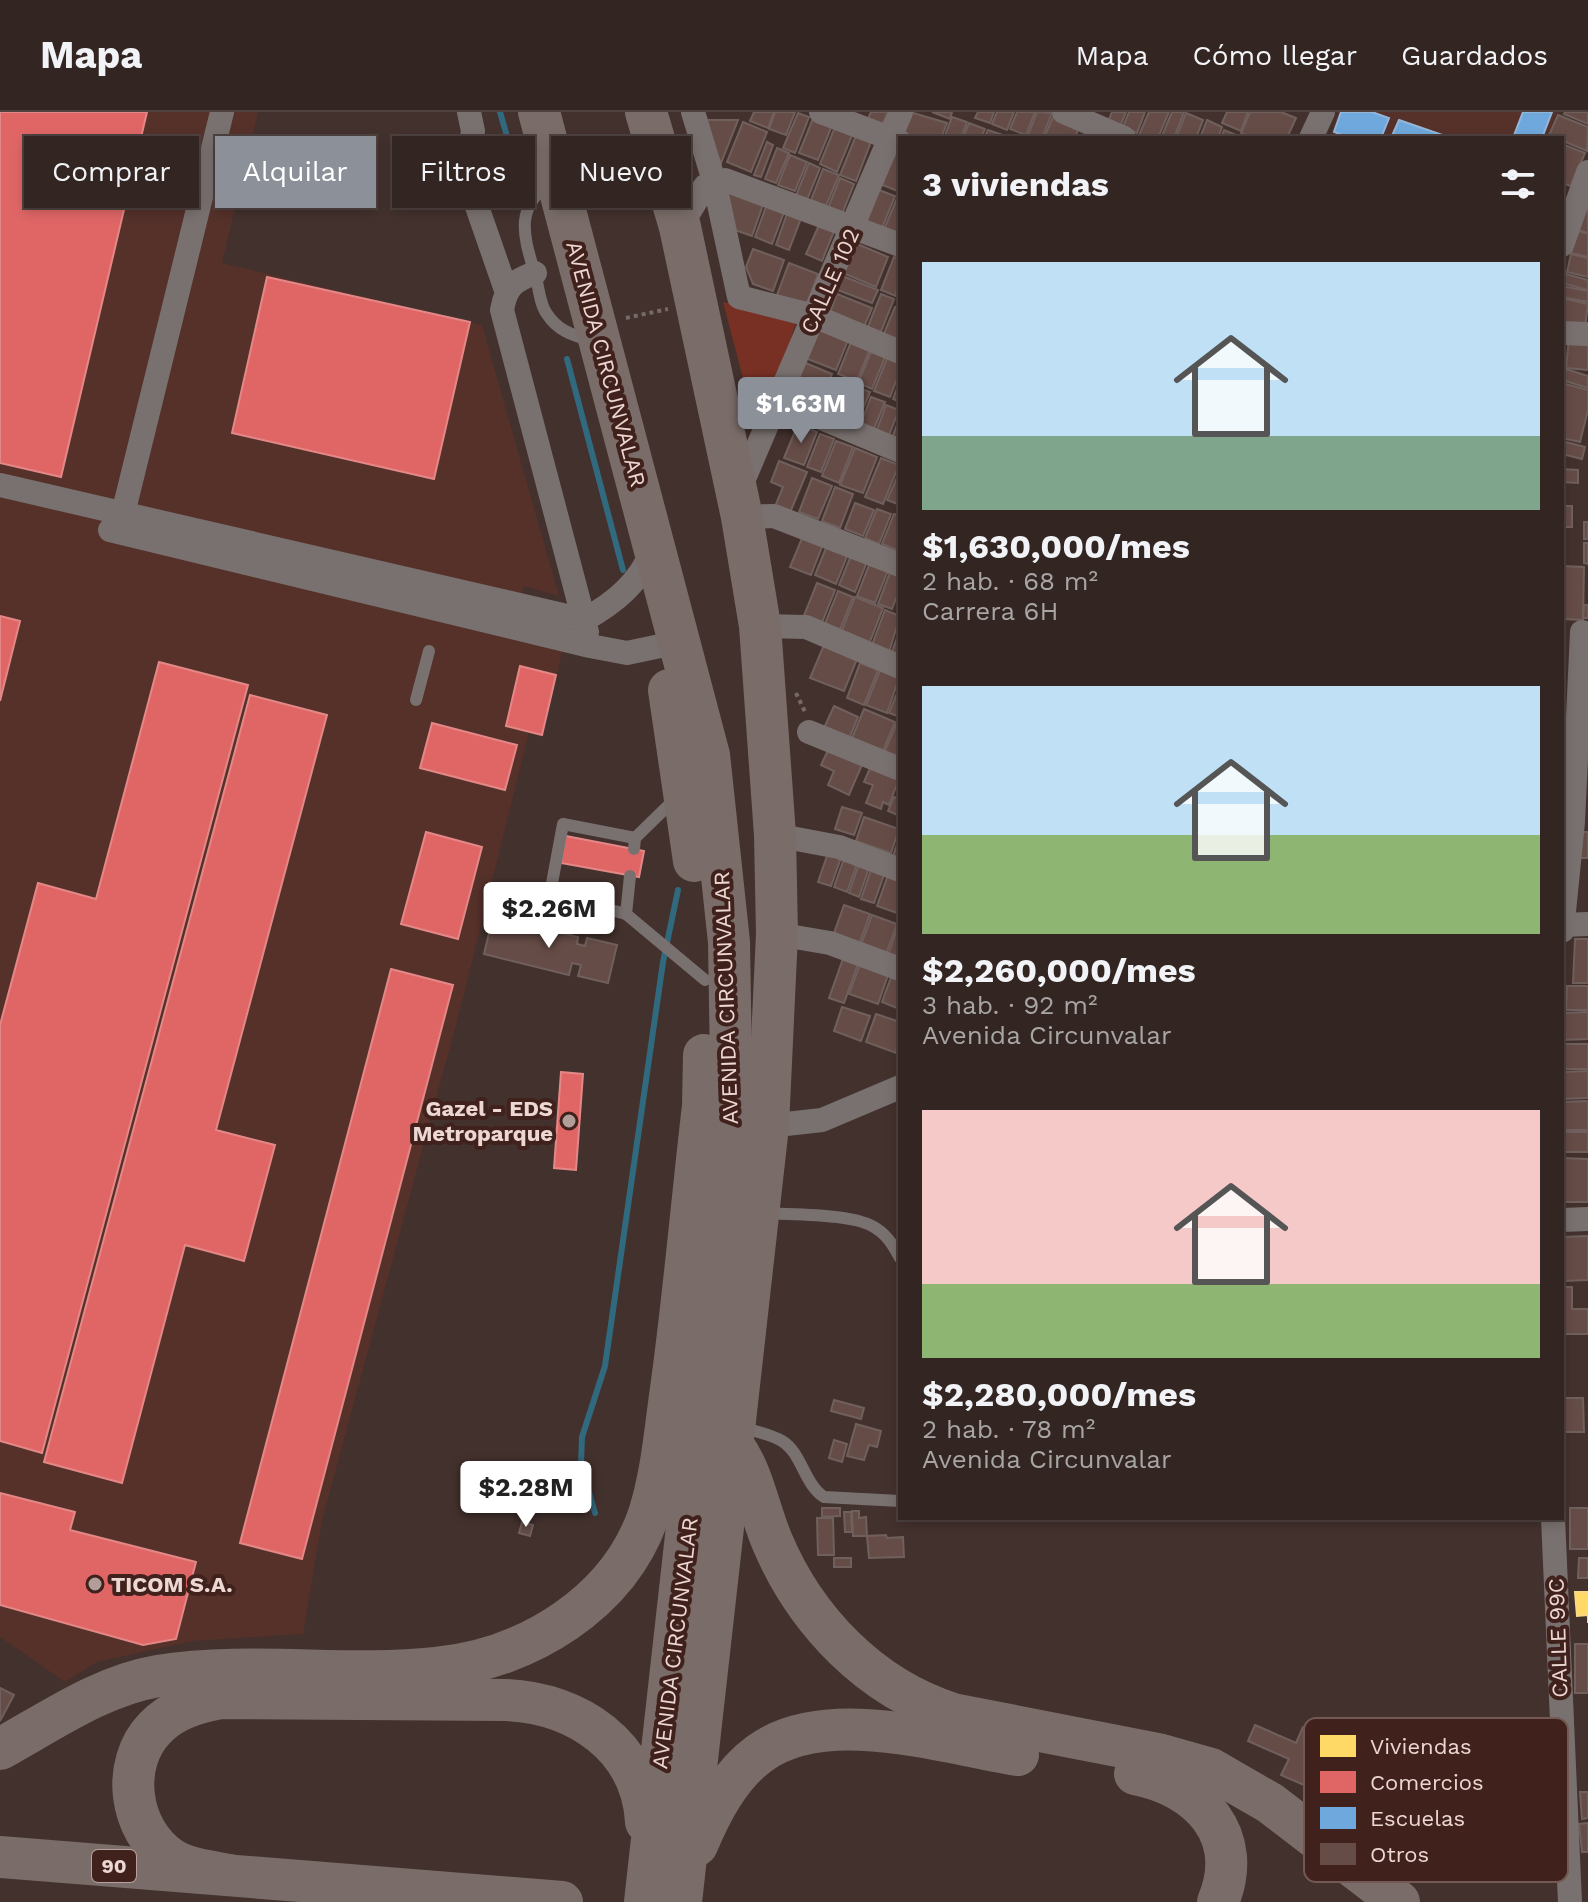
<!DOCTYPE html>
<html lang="es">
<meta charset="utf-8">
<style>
:root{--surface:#322522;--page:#3d312f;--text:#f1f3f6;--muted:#a8a5a5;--line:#4d4240;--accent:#8c9099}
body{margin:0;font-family:"Work Sans",sans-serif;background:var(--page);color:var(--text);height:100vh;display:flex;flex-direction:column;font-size:30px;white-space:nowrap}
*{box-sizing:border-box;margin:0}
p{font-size:26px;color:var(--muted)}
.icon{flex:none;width:44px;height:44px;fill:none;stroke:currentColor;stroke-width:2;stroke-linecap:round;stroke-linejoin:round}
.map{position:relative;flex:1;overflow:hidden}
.panel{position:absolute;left:898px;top:24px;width:666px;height:1384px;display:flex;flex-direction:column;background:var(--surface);border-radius:0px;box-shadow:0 4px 12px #0003,0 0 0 2px var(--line)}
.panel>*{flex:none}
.guide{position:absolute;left:24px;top:24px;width:754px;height:72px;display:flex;gap:16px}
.price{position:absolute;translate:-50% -68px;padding:0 18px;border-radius:8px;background:#fff;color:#222;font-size:26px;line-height:52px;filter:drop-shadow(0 2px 4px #0008)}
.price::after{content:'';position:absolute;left:50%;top:48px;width:24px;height:18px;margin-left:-12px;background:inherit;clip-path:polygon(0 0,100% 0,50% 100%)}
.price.selected{background:var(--accent);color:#fff}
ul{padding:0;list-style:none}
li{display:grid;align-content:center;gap:16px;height:424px;padding:0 24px}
li span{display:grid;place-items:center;height:248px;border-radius:0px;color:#555}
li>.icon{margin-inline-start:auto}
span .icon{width:144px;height:144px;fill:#fffc;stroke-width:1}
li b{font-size:34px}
h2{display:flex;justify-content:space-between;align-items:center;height:96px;padding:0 24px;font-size:34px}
.pill{padding:0 28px;border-radius:0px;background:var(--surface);box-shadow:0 4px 12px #0003,0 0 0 2px var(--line);font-size:28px;line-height:72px}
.pill.selected{background:var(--accent);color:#fff}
header{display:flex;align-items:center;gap:48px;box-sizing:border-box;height:112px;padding:0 40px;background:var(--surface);border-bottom:2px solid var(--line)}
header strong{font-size:38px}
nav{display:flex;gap:44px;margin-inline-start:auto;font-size:28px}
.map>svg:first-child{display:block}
.built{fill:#55312a}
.green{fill:#793024}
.homes{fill:#ffd966;stroke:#f9d887;stroke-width:2}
.shops{fill:#e06666;stroke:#e48887;stroke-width:2}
.schools{fill:#6fa8dc;stroke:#94b6d9;stroke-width:2}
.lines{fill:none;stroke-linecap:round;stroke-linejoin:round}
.stream{stroke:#31697e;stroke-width:6}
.building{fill:#664c47;stroke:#70605d;stroke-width:2}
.path{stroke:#756a68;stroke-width:4;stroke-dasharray:4 4;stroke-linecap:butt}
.lane{stroke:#79716f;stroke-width:12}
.street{stroke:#79716f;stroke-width:24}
.highway{stroke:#7a6d69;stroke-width:42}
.poi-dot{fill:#b19d99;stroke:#40211c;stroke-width:3}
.labels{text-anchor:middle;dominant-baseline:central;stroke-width:8;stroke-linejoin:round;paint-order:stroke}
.shield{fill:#40211c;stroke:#b8a09c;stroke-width:2}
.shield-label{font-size:20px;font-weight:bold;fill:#ecd7d3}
.street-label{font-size:22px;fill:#ecd7d3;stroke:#40211c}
.poi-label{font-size:22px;font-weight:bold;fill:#ecd7d3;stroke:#40211c;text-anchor:end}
.key{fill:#40211c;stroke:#745853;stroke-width:2}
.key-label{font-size:22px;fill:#ecd7d3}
</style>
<header>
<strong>Mapa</strong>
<nav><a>Mapa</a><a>Cómo llegar</a><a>Guardados</a></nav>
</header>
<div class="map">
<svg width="1588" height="1790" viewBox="0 0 1588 1790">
<rect width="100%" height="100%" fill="#43312d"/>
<g class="built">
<polygon points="0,0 258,0 222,151 482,213 559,484 524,474 521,483 563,537 542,623 529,620 460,898 322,1409 303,1522 193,1529 97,1550 65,1570 0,1525"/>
<polygon points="1338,0 1557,0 1547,26 1333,26 1330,25"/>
</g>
<polygon class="green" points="723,190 798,205 758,323"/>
<polygon class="homes" points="1575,1480 1588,1480 1588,1511 1588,1503 1577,1504"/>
<g class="shops">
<polygon points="0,0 147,0 61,365 0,351"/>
<polygon points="267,165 470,210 434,367 232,321"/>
<polygon points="0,504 20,509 0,589"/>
<polygon points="159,550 248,573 42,1341 0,1329 0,913 38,771 96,787"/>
<polygon points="520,554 556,563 542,623 506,614"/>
<polygon points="250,583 327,603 216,1018 275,1033 244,1149 185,1133 122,1371 44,1350"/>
<polygon points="432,611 517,633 505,678 420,656"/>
<polygon points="426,720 482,735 458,827 401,812"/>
<polygon points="566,724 644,739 639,765 561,751"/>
<polygon points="391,857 453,873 302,1447 240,1431"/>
<polygon points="561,960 583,962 576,1058 554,1056"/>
<polygon points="0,1381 75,1400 70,1418 196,1450 176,1527 143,1533 0,1493"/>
</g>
<g class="schools">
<polygon points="1341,0 1372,0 1389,6 1381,26 1350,26 1334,20"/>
<polygon points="1523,0 1552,0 1542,26 1513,26"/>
<polygon points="1399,8 1451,26 1391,26"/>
</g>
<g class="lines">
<g class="stream">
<polyline points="500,0 525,87"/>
<polyline points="567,247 623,458"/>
<polyline points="595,1401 581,1352 582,1325 605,1254 663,850 678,778"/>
</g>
</g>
<g class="building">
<polygon points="754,0 774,0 768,16 750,9"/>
<polygon points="775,0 795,0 786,23 769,17"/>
<polygon points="871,0 888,0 882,13 868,7"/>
<polygon points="910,0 947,11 941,26 911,26 901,22"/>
<polygon points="932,0 952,0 950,7"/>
<polygon points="978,0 994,0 990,11 975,6"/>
<polygon points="997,0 1014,0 1007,18 992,12"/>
<polygon points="1017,0 1035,0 1026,23 1010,17"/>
<polygon points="1037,0 1052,1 1042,26 1027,26"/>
<polygon points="1112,0 1126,0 1120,15 1108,10"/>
<polygon points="1129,0 1145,0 1137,21 1123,15"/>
<polygon points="1149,0 1169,0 1158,26 1139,23"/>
<polygon points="1172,0 1184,0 1174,26 1161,26"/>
<polygon points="1227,0 1248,0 1241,19 1222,11"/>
<polygon points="1250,0 1281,0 1296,6 1287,26 1254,26 1241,21"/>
<polygon points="1565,0 1588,0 1588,12 1564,2"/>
<polygon points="798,1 809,5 795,41 783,36"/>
<polygon points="1186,1 1203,8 1196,26 1176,26"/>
<polygon points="1558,3 1588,15 1587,39 1549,23"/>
<polygon points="814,4 833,11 818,48 799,41"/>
<polygon points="952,5 967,10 961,26 944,26"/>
<polygon points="1053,5 1079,15 1075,26 1044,26"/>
<polygon points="701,8 738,8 721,51"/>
<polygon points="1207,8 1222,15 1218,26 1200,26"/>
<polygon points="743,10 767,20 751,60 727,50"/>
<polygon points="969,11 985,17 981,26 963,26"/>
<polygon points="835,15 853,21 837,60 820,52"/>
<polygon points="988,18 1003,23 1001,26 984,26"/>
<polygon points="1224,18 1236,23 1234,26 1221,26"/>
<polygon points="857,21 872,27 856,69 840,63"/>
<polygon points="767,30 773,33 761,65 754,63"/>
<polygon points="1562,32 1585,41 1571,74 1562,71"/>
<polygon points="777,36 789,41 776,71 765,67"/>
<polygon points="892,41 900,44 900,80 880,72"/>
<polygon points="790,43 807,50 795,79 778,73"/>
<polygon points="809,51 820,56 807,88 796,84"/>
<polygon points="823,57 839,63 826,94 811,88"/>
<polygon points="840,66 854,72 842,102 828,96"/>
<polygon points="725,74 765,87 752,124 732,117"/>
<polygon points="879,78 895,84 880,121 865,115"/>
<polygon points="898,84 900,125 882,122"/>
<polygon points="1588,87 1588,121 1578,118"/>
<polygon points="768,89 786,95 772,132 755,125"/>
<polygon points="789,96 803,101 789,138 776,133"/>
<polygon points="819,113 834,119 822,149 806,142"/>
<polygon points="1578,119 1588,122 1588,145 1571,141"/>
<polygon points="855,131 888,145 876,175 843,161"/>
<polygon points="753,137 784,148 773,179 753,172 746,155"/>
<polygon points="1571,142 1588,146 1588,165 1567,160"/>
<polygon points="894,145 900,147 896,184 881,178"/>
<polygon points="789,151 818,162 806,194 777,183"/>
<polygon points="1562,161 1588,168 1588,178 1562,171"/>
<polygon points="840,163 878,178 872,191 835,177"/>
<polygon points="1562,174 1588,179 1588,190 1562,185"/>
<polygon points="837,182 872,196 864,215 830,201"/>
<polygon points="881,182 894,187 878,227 865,222"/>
<polygon points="1562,186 1588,192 1585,215 1562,210"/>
<polygon points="895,195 900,196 900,219 895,231 882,226"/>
<polygon points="817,216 848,228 836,258 805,246"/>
<polygon points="1569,226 1588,227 1588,258 1566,256"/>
<polygon points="851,230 870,237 857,269 838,262"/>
<polygon points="872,237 886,243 872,277 858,271"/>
<polygon points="888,244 900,249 900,259 890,285 874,279"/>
<polygon points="801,249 832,262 818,297 787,285"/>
<polygon points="1566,257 1588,264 1588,276 1562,268"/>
<polygon points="836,266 853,273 840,308 823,301"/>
<polygon points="900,268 900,290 893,287"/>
<polygon points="1562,271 1588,278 1588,298 1580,330 1562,326"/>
<polygon points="857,275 870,280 856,314 843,309"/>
<polygon points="871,285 885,290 872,322 859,316"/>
<polygon points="886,293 899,298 887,328 875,323"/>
<polygon points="900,305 900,332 891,328"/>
<polygon points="798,312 817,320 804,353 784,346"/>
<polygon points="820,322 834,327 821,360 807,355"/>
<polygon points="836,329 853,335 839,371 822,364"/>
<polygon points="1562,329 1585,335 1582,347 1562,342"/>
<polygon points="855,336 877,345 863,381 840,373"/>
<polygon points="881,346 899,353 883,392 865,385"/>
<polygon points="779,349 807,360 789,403 774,397 783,375 771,370"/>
<polygon points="1562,357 1578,358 1578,371 1562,370"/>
<polygon points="900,359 900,393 887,388"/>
<polygon points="812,366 832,374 818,407 799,400"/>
<polygon points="835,375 853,382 840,416 822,409"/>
<polygon points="855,391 874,398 863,424 845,417"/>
<rect x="1562" y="394" width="10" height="21"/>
<polygon points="877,397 891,402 879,432 865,426"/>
<polygon points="894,402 900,404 897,438 882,432"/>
<rect x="1584" y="410" width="4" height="17"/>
<polygon points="803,424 823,432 811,463 790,455"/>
<polygon points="828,431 849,439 836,472 815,463"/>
<polygon points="1584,431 1588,431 1588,452 1584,451"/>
<polygon points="852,441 868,447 855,480 839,473"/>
<polygon points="871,448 889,456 875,491 857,484"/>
<polygon points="1562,454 1584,455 1583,508 1562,507"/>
<polygon points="891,458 900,461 900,476 892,497 878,492"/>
<polygon points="817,471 835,478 821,513 803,506"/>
<polygon points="838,479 853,485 839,520 824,514"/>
<polygon points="855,485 883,496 869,532 841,521"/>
<polygon points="1584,493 1588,493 1588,506 1583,506"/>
<polygon points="885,498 900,504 889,540 872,533"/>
<polygon points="900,518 900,546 891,542"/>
<polygon points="824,533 857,547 844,579 810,566"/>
<polygon points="860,551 878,558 864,593 847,586"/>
<polygon points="881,556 900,563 887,601 866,593"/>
<polygon points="900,574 900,605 889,601"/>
<polygon points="834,594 858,605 849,627 824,616"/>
<polygon points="864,597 895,610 883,639 852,626"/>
<polygon points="898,608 900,609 900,647 884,641"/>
<polygon points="830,634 864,648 849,683 828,673 834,659 821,653"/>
<polygon points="871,654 900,664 889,693 883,690 881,697 866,691 873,673 864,670"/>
<polygon points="894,685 900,687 900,704 888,699"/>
<polygon points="842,695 862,701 854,723 835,717"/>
<polygon points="864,705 899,717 891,741 856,729"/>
<polygon points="1577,720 1588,720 1588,746 1576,746"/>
<polygon points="900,724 900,746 893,744"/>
<polygon points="830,735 843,740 831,774 818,770"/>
<polygon points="846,741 859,746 847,780 834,775"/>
<polygon points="861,746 871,750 859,785 849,781"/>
<polygon points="873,752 886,757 874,791 861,787"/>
<polygon points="889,760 900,764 900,802 877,794"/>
<polygon points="844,793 870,802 859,833 833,824"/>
<polygon points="872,803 897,812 885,845 860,836"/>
<polygon points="493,804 578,825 577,832 585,834 587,826 617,833 608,871 578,864 581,853 572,851 569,863 484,842"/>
<polygon points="898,814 900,815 900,850 887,846"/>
<polygon points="1575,827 1588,827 1588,871 1573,871"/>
<polygon points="844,844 859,849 844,891 829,886"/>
<polygon points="861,850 889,860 878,892 849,882"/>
<polygon points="893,860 900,862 897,896 882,890"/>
<polygon points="1567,874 1588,874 1588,898 1566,898"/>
<polygon points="842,895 870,904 861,929 834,919"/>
<polygon points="1588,900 1588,927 1562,928 1562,901"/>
<polygon points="876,902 900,910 896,941 866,930"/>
<rect x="1562" y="932" width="26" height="25"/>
<polygon points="1588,959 1588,986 1562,987 1562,960"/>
<polygon points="1588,989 1588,1018 1562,1018 1562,990"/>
<rect x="1562" y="1020" width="26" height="20"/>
<polygon points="1562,1046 1588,1047 1588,1090 1562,1090"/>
<polygon points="1588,1124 1588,1168 1562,1169 1562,1125"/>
<polygon points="1562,1175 1572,1175 1572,1197 1588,1197 1588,1222 1562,1222"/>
<polygon points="1565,1286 1583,1286 1584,1320 1565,1320"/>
<polygon points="834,1288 864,1296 861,1307 831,1299"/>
<polygon points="856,1312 881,1319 877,1335 869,1333 864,1348 847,1344"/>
<polygon points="834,1328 847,1332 842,1350 829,1346"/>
<polygon points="822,1396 840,1396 840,1404 822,1405"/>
<rect x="1570" y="1396" width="18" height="41"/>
<polygon points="852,1399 859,1399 859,1406 866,1405 867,1424 853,1424"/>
<polygon points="844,1400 851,1400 852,1420 845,1420"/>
<polygon points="817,1406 833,1406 834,1443 818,1443"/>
<polygon points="522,1410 533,1413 530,1424 519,1421"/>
<polygon points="886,1423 887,1426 903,1425 904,1445 869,1446 867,1424"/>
<rect x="834" y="1446" width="17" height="9"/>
<polygon points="1579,1446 1588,1446 1588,1466 1578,1466"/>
<rect x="1575" y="1532" width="13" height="49"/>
<polygon points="0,1576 14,1583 0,1609"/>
<polygon points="1255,1613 1296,1631 1303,1615 1341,1632 1320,1680 1281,1663 1289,1647 1248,1629"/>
<polygon points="1580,1680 1588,1680 1588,1706 1582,1707"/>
<polygon points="1588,1711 1588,1740 1582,1740 1579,1712"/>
</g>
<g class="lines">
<g class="path">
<polyline points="580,35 609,28 619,65 634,61"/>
<polyline points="626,206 668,197"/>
<polyline points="796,581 806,602"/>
</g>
<g class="lane">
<path d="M551,70C512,97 525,127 536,166C539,177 540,193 547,202C557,218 572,223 589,228"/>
<polyline points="416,588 429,539"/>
<polyline points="634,737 635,726 675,687"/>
<polyline points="630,764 626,802 705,868"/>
<polyline points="626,802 550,782 563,712 635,726"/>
<path d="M766,1101C793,1103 856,1101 877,1117C888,1124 894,1135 900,1146"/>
<path d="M739,1314C753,1319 770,1322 782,1329C802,1341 804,1372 824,1385L900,1389"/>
</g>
<g class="street">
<polyline points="469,0 473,19 466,63 506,178"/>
<polyline points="693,0 714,69 739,185 814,204 900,240"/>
<polyline points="821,0 900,30"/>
<polyline points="1064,0 1124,26"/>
<polyline points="1311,26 1323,0"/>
<polyline points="680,115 705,74 725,68 900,133"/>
<polyline points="1562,133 1588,60"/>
<path d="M535,161C513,169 506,175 502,198L587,520"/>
<polyline points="1562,221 1588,222"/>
<polyline points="778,288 900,339"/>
<path d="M0,373L584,508C616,490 639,471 653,437"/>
<polyline points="740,376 901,0"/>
<polyline points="742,405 774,404 900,453"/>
<polyline points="110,418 590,534 627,541 679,530"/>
<polyline points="119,418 222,0"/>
<polyline points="760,514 806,515 900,555"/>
<polyline points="809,620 900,657"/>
<polyline points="775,723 839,735 900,758"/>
<polyline points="1562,813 1588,812"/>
<polyline points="1562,819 1573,710 1582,520"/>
<polyline points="777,822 830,831 900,857"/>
<polyline points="768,1014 822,1008 900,975"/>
<polyline points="1562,1108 1588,1107"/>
<polyline points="1553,1406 1570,1790"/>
</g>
<g class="highway">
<polyline points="539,0 709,643 729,830 732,1013 645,1790"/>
<polyline points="646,0 680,115 742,405 760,514 775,723 777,822 768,1014 681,1790"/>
<polyline points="669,578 694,749"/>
<path d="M733,1333C754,1362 758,1396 772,1429C805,1508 870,1576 953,1602L1158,1642L1211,1657L1270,1691L1399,1790"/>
<path d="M0,1637C51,1609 100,1574 158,1564C250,1549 344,1566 436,1556C527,1547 619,1491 649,1402C662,1361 665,1318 671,1277C684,1183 692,1088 703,994L704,943"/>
<path d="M1135,1662C1199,1674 1246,1723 1218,1790"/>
<path d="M697,1733C711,1700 729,1664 759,1642C825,1593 944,1631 1018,1643"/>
<polyline points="0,1745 562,1790"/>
<path d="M229,1763C210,1759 186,1757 170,1746C129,1718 120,1652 155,1616C173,1597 196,1591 221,1586L506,1588C577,1591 642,1634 646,1710"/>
</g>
</g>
<g class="poi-dot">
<circle cx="569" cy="1009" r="8"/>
<circle cx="95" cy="1472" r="8"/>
</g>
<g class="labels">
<rect class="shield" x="92" y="1738" width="44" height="32" rx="6"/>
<g class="shield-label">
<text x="114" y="1754">90</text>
</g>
<g class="street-label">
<text transform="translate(830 169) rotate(-66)">CALLE 102</text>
<text transform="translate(606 252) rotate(75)">AVENIDA CIRCUNVALAR</text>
<text transform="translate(726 886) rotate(-92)">AVENIDA CIRCUNVALAR</text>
<text transform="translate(1558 1526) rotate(-92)">CALLE 99C</text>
<text transform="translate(675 1531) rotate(-83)">AVENIDA CIRCUNVALAR</text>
</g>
<g class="poi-label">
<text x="553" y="996">Gazel - EDS<tspan x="553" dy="25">Metroparque</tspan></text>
<text x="111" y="1472" text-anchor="start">TICOM S.A.</text>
</g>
</g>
<rect x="1304" y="1606" width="264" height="164" rx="12" class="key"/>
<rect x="1320" y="1623" width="36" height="22" fill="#ffd966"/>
<rect x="1320" y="1659" width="36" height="22" fill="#e06666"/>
<rect x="1320" y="1695" width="36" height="22" fill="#6fa8dc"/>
<rect x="1320" y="1731" width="36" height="22" fill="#664c47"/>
<g class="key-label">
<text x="1370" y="1642">Viviendas</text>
<text x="1370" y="1678">Comercios</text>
<text x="1370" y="1714">Escuelas</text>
<text x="1370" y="1750">Otros</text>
</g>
</svg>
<b class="price selected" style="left:801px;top:333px">$1.63M</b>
<b class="price" style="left:549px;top:838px">$2.26M</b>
<b class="price" style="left:526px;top:1417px">$2.28M</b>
<div class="guide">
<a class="pill">Comprar</a>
<a class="pill selected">Alquilar</a>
<a class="pill">Filtros</a>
<a class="pill">Nuevo</a>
</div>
<section class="panel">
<h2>3 viviendas<svg class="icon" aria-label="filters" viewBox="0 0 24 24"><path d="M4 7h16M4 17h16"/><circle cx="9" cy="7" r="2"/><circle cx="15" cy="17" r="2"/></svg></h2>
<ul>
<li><span style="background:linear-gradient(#bfe0f5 70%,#7fa58c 0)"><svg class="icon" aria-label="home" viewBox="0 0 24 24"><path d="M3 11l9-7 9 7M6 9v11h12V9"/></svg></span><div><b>$1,630,000/mes</b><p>2 hab. · 68 m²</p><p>Carrera 6H</p></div></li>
<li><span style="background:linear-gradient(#bfe0f5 60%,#8fb573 0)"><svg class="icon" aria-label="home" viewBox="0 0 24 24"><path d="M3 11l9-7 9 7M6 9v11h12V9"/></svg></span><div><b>$2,260,000/mes</b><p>3 hab. · 92 m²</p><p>Avenida Circunvalar</p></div></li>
<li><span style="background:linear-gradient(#f6c9c9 70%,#8fb573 0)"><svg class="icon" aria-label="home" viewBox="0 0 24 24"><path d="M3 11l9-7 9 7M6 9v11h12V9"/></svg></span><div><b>$2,280,000/mes</b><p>2 hab. · 78 m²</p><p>Avenida Circunvalar</p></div></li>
</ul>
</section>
</div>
